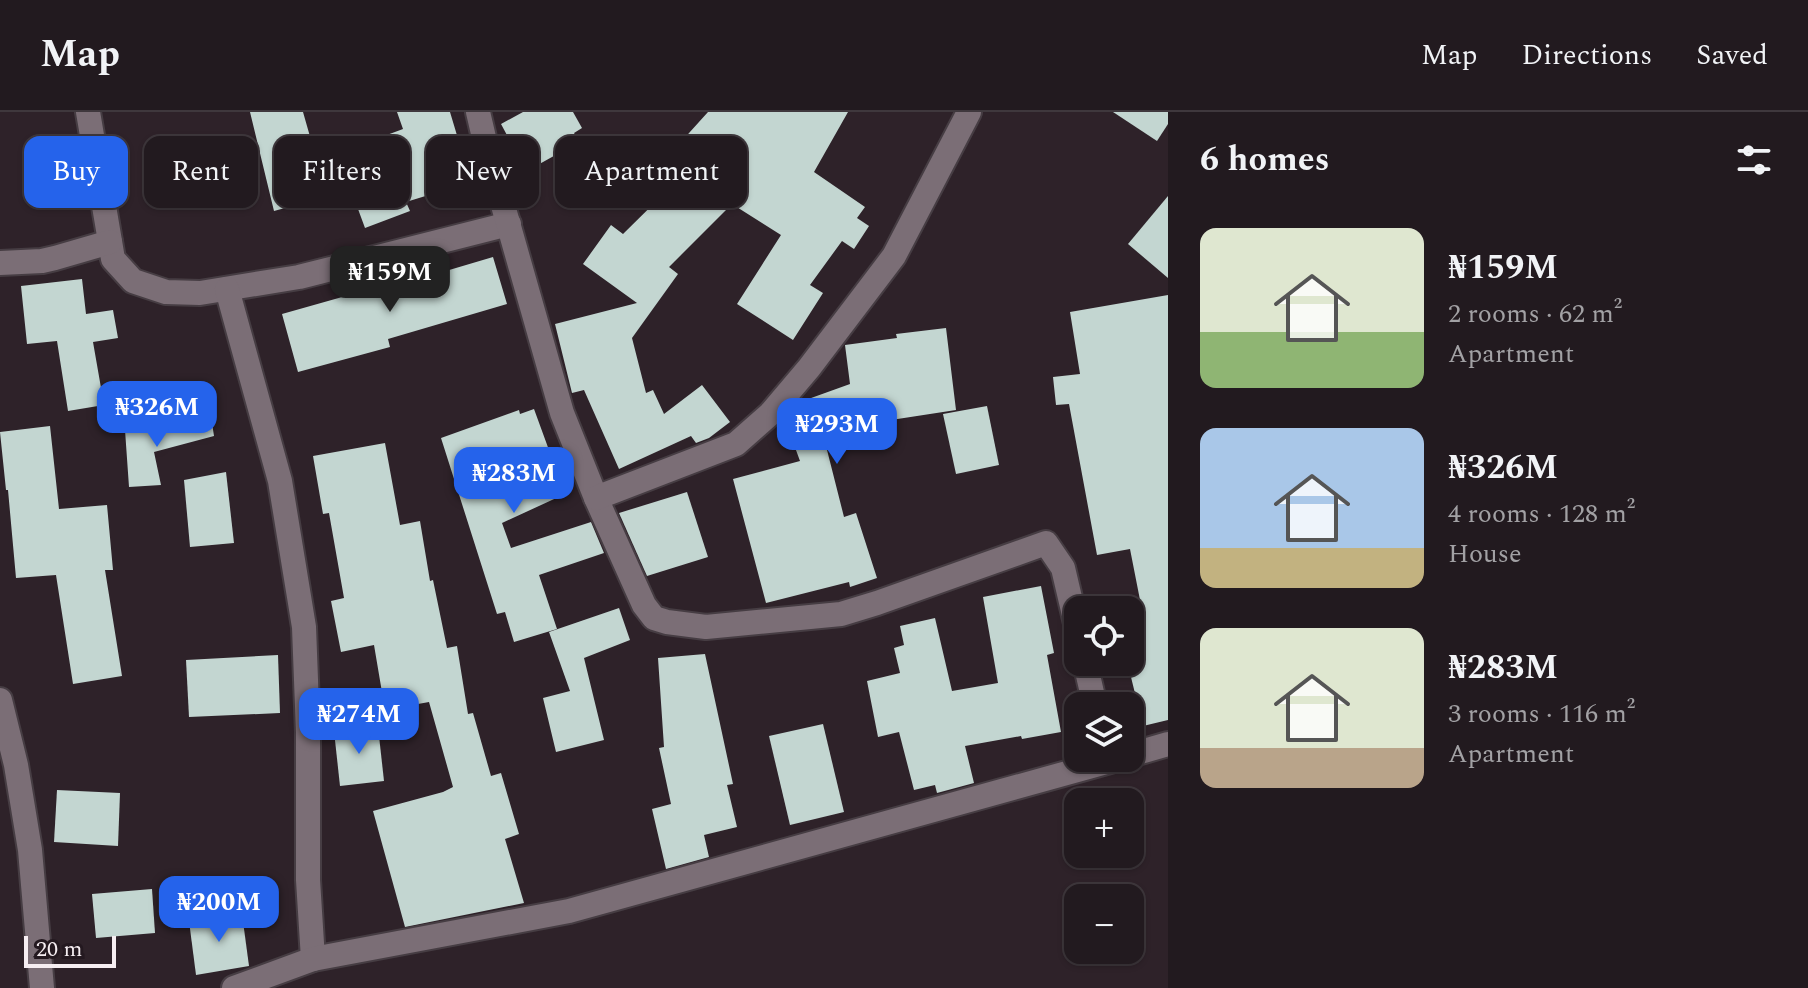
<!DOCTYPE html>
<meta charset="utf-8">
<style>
:root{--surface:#221a1f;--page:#2a2328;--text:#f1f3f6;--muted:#a2a1a4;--line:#3f383d;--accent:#2563eb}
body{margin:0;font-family:Spectral,serif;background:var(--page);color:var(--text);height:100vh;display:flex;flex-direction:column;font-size:30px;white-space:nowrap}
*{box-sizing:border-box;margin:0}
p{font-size:26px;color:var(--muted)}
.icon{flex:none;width:44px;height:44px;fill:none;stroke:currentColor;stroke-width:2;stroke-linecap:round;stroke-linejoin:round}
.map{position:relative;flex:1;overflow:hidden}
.details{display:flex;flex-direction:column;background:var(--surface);width:640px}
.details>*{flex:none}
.banner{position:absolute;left:24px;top:24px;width:760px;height:72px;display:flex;gap:16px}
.fabs{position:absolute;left:1064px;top:484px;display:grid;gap:16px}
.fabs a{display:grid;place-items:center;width:80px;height:80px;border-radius:16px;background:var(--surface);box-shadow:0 2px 6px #0004,0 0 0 2px var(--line);font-size:40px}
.scale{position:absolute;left:24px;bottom:20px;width:92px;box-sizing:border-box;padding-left:8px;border:4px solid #f6eef2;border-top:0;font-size:22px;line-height:28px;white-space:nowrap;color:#f6eef2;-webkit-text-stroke:6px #241920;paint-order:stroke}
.price{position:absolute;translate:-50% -68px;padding:0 18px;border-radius:16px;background:var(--accent);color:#fff;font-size:26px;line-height:52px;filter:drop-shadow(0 2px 4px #0008)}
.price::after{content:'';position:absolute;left:50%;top:48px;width:24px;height:18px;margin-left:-12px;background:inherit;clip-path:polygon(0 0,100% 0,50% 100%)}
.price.current{background:#222;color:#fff}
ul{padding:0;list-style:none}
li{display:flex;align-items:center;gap:24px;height:200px;padding:0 32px}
li span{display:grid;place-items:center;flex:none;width:224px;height:160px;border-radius:16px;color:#555}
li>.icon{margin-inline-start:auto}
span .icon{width:96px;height:96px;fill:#fffc;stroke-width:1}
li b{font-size:34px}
h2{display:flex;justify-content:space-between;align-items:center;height:96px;padding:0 32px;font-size:34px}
.pill{padding:0 28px;border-radius:16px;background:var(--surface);box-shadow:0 2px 6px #0004,0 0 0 2px var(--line);font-size:28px;line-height:72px}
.pill.current{background:var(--accent);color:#fff}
header{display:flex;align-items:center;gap:48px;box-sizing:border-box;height:112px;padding:0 40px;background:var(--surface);border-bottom:2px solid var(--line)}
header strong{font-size:38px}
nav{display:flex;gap:44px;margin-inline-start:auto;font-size:28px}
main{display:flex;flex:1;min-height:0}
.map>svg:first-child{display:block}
.building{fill:#c3d6d1}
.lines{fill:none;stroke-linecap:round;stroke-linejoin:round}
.street-casing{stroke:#463d43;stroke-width:28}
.street{stroke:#7b6e76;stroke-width:24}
</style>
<header>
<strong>Map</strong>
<nav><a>Map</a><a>Directions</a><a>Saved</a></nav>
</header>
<main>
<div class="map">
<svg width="1168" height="876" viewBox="0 0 1168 876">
<rect width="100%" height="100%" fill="#2e2229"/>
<g class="building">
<polygon points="250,0 303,0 317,49 403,17 397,0 450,0 471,70 406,90 410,99 365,116 351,78 274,99"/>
<polygon points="523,0 573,0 582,16 574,21 579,30 534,55 522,34 515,38 501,12"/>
<polygon points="708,0 848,0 814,60 865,95 857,106 869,114 854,137 842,129 810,173 823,181 793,228 737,192 781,123 732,92 669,155 678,162 632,226 646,281 653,278 664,302 702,273 730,310 709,326 696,331 691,324 619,357 584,278 572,281 555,212 637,191 583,152 611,113 623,122 698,48 680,31"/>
<polygon points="1113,0 1168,0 1168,12 1157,29"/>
<polygon points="1168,84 1168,166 1128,132"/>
<polygon points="493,145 507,192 388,227 390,235 298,260 282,202 374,176 375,180"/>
<polygon points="82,167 86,202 113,198 118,226 93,230 104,293 68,299 57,229 27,232 21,174"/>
<polygon points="1168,183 1168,608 1143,614 1130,561 1130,490 1140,488 1130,437 1097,443 1069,292 1056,293 1053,265 1080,262 1070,200"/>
<polygon points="946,216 956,298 839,316 842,324 825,330 844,405 856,401 877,466 850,475 849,470 766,491 733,367 800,349 785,308 793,303 792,299 800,290 850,272 845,233 897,226 896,222"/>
<polygon points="987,294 999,353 956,362 943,302"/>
<polygon points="534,297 565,382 502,411 511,436 591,410 604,441 539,463 557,517 514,530 505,500 497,502 441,326 519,298 520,302"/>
<polygon points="212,311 214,324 154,340 161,373 129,375 125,318"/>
<polygon points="50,314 59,397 107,393 113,458 105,458 122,564 73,572 56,463 16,466 8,378 6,378 0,320"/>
<polygon points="385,331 400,413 420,409 430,469 433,468 447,536 457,534 468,602 473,601 491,664 501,661 519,722 505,727 524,791 405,815 373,699 443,680 453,675 429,590 385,598 374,533 341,540 331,489 344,486 329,401 323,402 313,344"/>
<polygon points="226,360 234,431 190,435 184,368"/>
<polygon points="687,380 708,445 647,464 619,401"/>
<polygon points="1041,474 1054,541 1047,543 1061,620 1022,627 1021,624 965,634 974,671 937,681 935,673 914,678 899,620 878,625 867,569 900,561 894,536 904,533 900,514 935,506 952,579 998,571 983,485"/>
<polygon points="619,496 630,528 584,546 604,628 556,640 543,586 570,579 549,520"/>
<polygon points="705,542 733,672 727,673 737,715 704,723 709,745 666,757 652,697 671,692 659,636 664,635 658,546"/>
<polygon points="278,543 280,601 189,605 186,548"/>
<polygon points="823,612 844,700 790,713 769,624"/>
<polygon points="378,615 384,669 340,674 334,619"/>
<polygon points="57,678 120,681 118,734 54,730"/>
<polygon points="152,777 155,821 96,826 92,782"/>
<polygon points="242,802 249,854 196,863 189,809"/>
</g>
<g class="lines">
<g class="street-casing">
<g id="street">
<polyline points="88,0 113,147 133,169 166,180 200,181 299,165 509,112"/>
<polyline points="478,0 485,30 562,301 596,386 644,493 654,506 667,510 706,515 841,502 877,491 1046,431 1063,456 1078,520"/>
<polyline points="0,151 42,149 55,146 110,130"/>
<polyline points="227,177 280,369 304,515 308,621 308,768 313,847"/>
<polyline points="596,386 736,332 770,302 809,256 894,144 969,0"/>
<polyline points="1085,550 1095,594"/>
<polyline points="0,588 16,653 30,738 42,876"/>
<polyline points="1130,643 1168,632"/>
<polyline points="234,876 313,847 569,799 1121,646"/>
</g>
</g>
<use href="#street" class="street"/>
</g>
</svg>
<div class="fabs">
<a><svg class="icon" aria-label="locate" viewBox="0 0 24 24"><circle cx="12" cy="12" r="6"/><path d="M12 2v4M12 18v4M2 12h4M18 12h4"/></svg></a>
<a><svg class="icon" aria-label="layers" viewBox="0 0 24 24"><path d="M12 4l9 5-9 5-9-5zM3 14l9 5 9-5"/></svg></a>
<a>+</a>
<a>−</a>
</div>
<div class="scale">20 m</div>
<b class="price current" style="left:390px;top:202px">₦159M</b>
<b class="price" style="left:157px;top:337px">₦326M</b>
<b class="price" style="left:837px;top:354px">₦293M</b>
<b class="price" style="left:514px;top:403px">₦283M</b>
<b class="price" style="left:359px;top:644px">₦274M</b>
<b class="price" style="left:219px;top:832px">₦200M</b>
<div class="banner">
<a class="pill current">Buy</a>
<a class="pill">Rent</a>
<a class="pill">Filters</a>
<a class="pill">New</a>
<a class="pill">Apartment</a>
</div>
</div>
<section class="details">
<h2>6 homes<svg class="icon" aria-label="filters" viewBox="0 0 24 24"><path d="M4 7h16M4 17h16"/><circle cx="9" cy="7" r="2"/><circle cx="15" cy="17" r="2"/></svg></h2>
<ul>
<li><span style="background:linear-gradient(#dfe7d0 65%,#8fb573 0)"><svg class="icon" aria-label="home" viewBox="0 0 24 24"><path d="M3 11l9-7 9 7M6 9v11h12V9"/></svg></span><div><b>₦159M</b><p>2 rooms · 62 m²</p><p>Apartment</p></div></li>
<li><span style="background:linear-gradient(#a9c7e8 75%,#c2b280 0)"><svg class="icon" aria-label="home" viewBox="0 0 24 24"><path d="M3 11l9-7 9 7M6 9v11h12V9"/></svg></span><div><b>₦326M</b><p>4 rooms · 128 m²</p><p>House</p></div></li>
<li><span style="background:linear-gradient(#dfe7d0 75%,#b9a48a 0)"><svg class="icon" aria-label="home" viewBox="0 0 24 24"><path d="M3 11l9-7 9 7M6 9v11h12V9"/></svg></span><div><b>₦283M</b><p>3 rooms · 116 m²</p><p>Apartment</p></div></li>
</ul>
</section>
</main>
